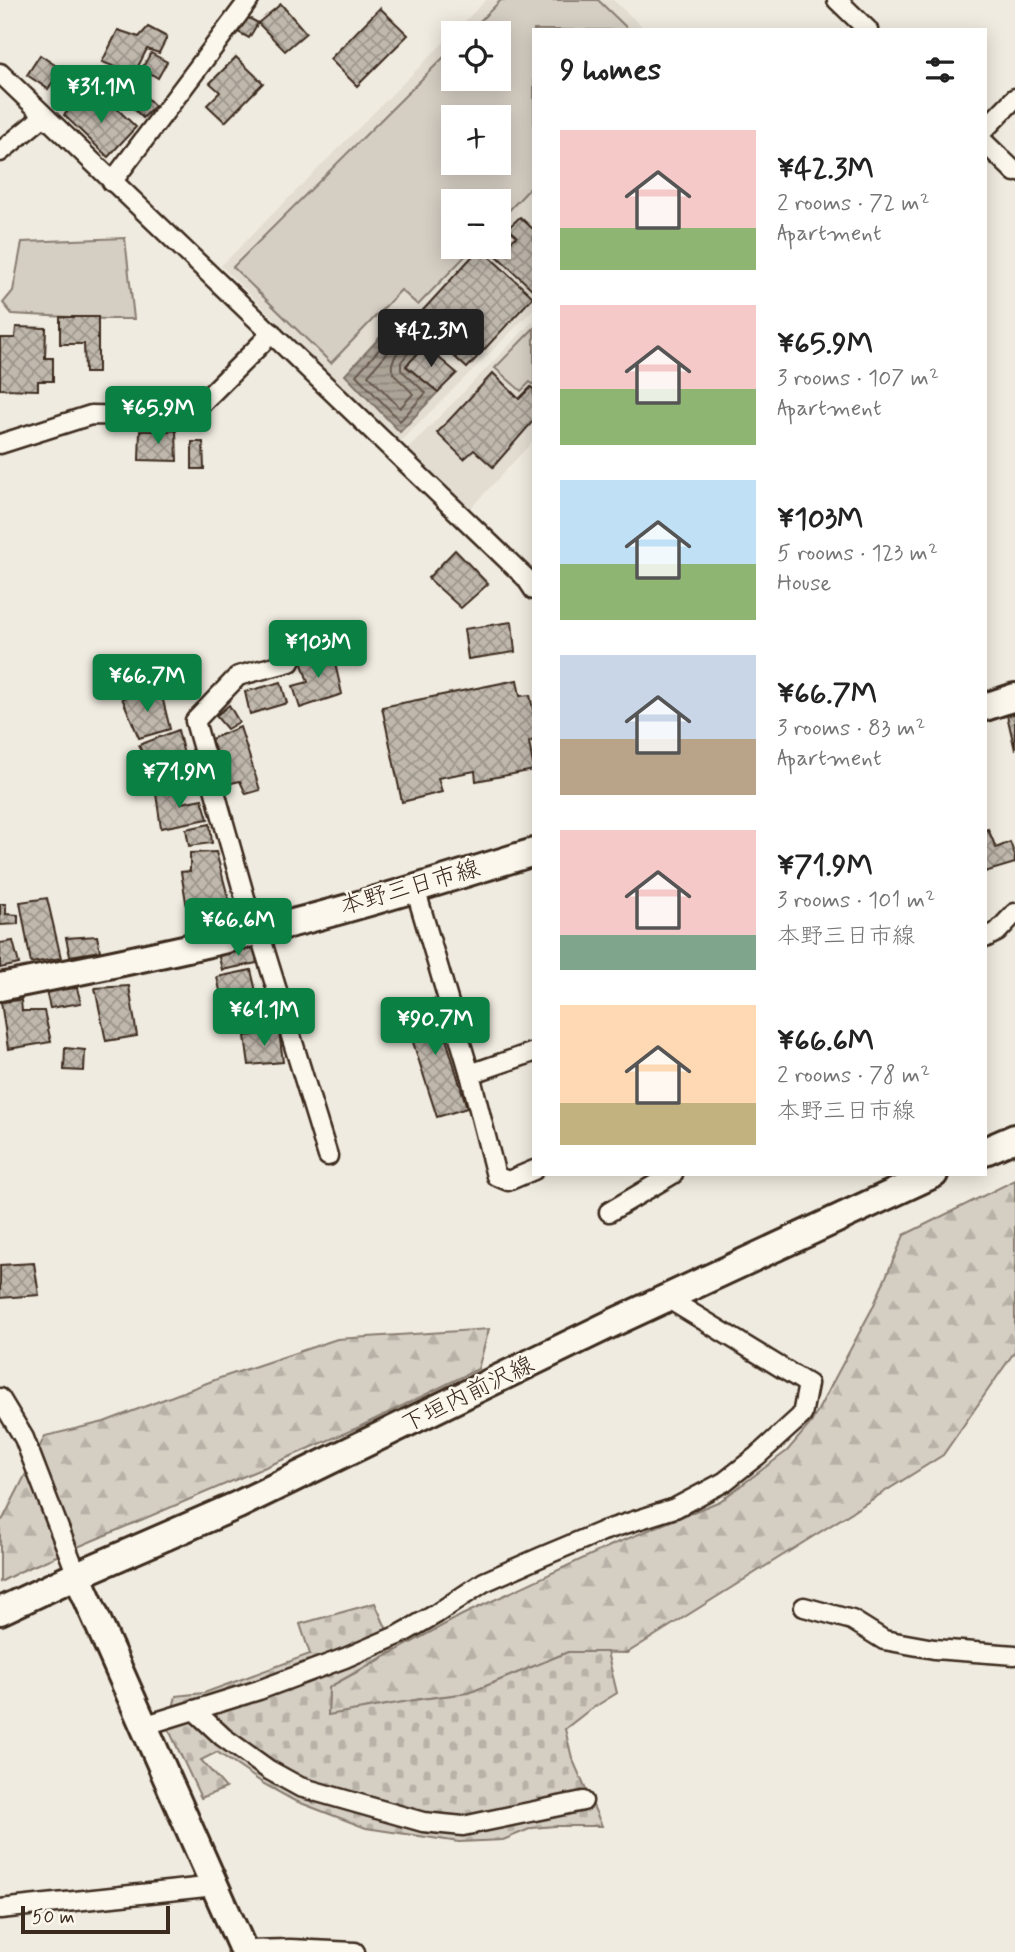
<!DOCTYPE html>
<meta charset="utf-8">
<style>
:root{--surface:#fff;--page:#f6f6f6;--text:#222;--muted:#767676;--accent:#0b8043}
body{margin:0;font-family:Mynerve,"Klee One",sans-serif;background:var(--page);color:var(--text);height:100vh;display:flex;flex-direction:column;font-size:26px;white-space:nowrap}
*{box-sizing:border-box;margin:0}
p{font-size:23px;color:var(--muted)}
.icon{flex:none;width:38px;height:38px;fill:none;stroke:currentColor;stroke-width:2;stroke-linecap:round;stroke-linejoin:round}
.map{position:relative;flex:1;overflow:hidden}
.details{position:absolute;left:532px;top:28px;width:455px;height:1148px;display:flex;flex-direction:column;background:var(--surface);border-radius:0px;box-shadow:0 4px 18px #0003}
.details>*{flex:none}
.tools{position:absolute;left:441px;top:21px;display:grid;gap:14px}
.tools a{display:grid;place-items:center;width:70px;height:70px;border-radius:0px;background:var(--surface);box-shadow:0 4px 18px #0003;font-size:35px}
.scale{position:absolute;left:21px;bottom:18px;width:149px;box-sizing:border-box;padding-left:7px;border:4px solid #3b2a1e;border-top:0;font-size:19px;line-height:24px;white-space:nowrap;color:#3b2a1e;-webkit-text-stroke:5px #fbf7ec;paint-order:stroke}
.price{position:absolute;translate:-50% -60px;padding:0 16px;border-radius:7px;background:var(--accent);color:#fff;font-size:23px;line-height:46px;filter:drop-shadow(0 2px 4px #0008)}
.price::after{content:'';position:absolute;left:50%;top:42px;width:21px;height:16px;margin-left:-10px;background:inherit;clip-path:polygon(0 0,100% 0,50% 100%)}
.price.current{background:#222;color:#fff}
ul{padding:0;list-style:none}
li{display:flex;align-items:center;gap:21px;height:175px;padding:0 28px}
li span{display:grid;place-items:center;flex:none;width:196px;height:140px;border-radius:0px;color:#555}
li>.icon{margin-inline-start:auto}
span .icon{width:84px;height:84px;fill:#fffc;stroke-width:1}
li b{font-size:30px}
h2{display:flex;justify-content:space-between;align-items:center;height:84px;padding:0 28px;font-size:30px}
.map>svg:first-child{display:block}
.built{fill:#e2dcd1;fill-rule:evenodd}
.green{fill:#d5cec3;stroke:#887c70;stroke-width:2;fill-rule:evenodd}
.forest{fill:url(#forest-firs);stroke:#887c70;stroke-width:2}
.cemetery{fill:url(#cemetery-stones);stroke:#887c70;stroke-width:2}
.water{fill:url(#water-rules);stroke:#7f7367;stroke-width:2}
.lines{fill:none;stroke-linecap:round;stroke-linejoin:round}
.shore{stroke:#685a4e;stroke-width:2}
.building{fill:url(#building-cross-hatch);stroke:#3b2a1e;stroke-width:2}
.street-casing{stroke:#3b2a1e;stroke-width:23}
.secondary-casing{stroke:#3b2a1e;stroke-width:32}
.street{stroke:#fbf7ec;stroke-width:18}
.secondary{stroke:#fbf7ec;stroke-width:26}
.labels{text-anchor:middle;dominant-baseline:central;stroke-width:5;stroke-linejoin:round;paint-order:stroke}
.street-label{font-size:24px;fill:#3b2a1e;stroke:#fbf7ec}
</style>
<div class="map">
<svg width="1015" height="1952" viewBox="0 0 1015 1952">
<defs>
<pattern id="forest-firs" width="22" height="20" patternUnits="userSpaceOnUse" patternTransform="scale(1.75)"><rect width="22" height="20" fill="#d5cec3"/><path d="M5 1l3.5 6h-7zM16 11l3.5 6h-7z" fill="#b8b1a7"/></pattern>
<pattern id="cemetery-stones" width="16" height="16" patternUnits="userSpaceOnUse" patternTransform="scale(1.75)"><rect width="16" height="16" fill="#d5cec3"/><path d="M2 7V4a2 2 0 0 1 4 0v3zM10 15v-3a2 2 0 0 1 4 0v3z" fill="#b8b1a7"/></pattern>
<pattern id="water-rules" width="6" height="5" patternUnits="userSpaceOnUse" patternTransform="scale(1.75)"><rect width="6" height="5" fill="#aca397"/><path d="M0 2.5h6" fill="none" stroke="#8d857b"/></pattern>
<pattern id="building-cross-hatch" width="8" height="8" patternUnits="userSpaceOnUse" patternTransform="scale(1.75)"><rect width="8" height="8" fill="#c0b8ad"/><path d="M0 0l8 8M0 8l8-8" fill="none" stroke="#9d968c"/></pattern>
</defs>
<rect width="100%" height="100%" fill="#f0ebe0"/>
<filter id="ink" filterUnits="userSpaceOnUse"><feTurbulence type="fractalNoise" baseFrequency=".0143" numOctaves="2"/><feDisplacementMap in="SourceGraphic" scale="14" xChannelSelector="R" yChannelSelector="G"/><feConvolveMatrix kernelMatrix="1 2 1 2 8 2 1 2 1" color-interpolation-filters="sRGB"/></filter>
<g filter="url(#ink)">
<g class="built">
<path d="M486,0H613L646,30H534V309L399,443L221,266ZM453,33H499V79H453ZM453,117H499V163H453ZM453,201H499V247H453Z"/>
<polygon points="534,320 534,440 468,511 405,452"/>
</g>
<g class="green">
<path d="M501,0H598L629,30H534V184L499,221V201H453V247H474L418,305L401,290L331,363L233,267L453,48V79H499V33H468ZM453,117H499V163H453Z"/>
<polygon points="125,238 134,319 106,319 12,314 3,303 13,291 22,242"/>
<polygon points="534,328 534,385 530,382 521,391 495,368"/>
</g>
<g class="forest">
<polygon points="1015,1180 1015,1351 943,1455 627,1653 568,1652 469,1693 421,1699 328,1716 329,1687 462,1615 612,1545 720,1501 787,1451 811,1423 873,1307 904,1235"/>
<polygon points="489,1329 478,1369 357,1428 19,1572 0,1582 0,1521 3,1519 45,1436 104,1422 220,1378 337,1339"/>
</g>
<polygon class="cemetery" points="375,1603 396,1650 329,1687 328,1715 421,1699 469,1693 568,1652 607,1652 617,1693 588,1711 565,1729 572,1758 602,1826 555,1826 532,1828 503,1840 459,1842 366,1828 293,1800 264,1784 217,1752 201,1760 226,1788 201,1798 168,1728 176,1696 204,1693 310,1654 300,1624"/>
<polygon class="water" points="395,321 425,346 406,367 438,392 400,432 345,375"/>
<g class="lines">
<g class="shore">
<polygon points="397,332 413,347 401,362 401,370 426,393 400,421 356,375 394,333"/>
<path d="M399,344L401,348C380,374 399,376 413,394L400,408L368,375L394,345Z"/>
</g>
</g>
<g class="building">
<polygon points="281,4 306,33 285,51 258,23"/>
<polygon points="380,8 408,35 357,86 330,59"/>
<polygon points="247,17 258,23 249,38 238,32"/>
<polygon points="148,27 167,37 159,53 147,49 134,74 102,62 118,30 139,37"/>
<polygon points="151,53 167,62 158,78 142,68"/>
<polygon points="40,55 61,69 48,89 27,75"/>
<polygon points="236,57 263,83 225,122 207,105 220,92 210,83"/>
<polygon points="142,93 155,106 143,118 130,105"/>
<polygon points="83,96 101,113 111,103 136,127 108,157 64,115"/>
<polygon points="520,217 534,230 534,291 496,255 517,236 508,228"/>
<polygon points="480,248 533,297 467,368 414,320"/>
<polygon points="60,317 98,317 98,373 85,373 84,344 60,344"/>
<polygon points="16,327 46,328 45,358 53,358 53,381 38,381 38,390 0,389 0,338 15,338"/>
<polygon points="425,346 457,373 438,392 406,366"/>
<polygon points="493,373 519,399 531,387 534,390 534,420 493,467 474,450 464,459 437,433"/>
<polygon points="140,431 176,431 177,461 139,460"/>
<polygon points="192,442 203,442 204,469 192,469"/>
<polygon points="455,550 488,584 461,608 428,578"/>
<polygon points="512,622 515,652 468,659 464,629"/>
<polygon points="332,650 342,694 300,708 293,686 308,682 300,658"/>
<polygon points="517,680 520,696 530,695 534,714 534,740 529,742 534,770 476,781 475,771 438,778 442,792 402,802 382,707"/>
<polygon points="281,682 287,703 250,714 245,692"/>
<polygon points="161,692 170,729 139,738 122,698"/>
<polygon points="229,705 239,722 227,729 216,716"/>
<polygon points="1015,714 1015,750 1007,715"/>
<polygon points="240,727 260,790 246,794 240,781 227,784 211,739"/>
<polygon points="178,730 186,763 150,773 139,745"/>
<polygon points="178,788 181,803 202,799 208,819 161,828 156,794"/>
<polygon points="210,824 212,843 189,846 186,829"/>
<polygon points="988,829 996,848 1010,842 1015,856 1015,863 985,872 985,830"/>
<polygon points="216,852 232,912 217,913 219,922 190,926 181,872 190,871 190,853"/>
<polygon points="47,898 61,958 31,963 20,902"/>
<polygon points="0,904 6,904 6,914 18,915 18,924 0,925"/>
<polygon points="97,936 100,951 70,956 66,938"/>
<polygon points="13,941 19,964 0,968 0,943"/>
<polygon points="254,946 257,963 222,970 218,953"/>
<polygon points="251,970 264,1026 229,1032 217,977"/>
<polygon points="129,986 137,1036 106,1041 95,988"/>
<polygon points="77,988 81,1003 50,1008 46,991"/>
<polygon points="434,999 467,1108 437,1117 402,1008"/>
<polygon points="21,1000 22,1011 44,1011 51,1042 8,1049 1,1002"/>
<polygon points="279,1031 283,1062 249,1065 245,1036"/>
<polygon points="65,1048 85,1050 84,1071 64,1070"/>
<polygon points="34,1263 39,1295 0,1298 0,1265"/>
</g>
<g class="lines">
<g class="street-casing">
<g id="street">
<polyline points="837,0 868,30"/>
<path d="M0,73C174,242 351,409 526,578L534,590"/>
<polyline points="985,129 1015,98"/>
<polyline points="985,143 1015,172"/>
<polyline points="0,152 44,116"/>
<polyline points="112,182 249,0"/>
<polyline points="0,444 91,415 188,417 272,333"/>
<polyline points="290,662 238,676 195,721 251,919 259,932 328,1156"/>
<polyline points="415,888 470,1074"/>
<polyline points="985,938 997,932 1015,913"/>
<polyline points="534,1052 470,1074 496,1176 508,1181 534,1170"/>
<polyline points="609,1212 673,1174"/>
<polyline points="0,1398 24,1438 77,1575"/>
<polyline points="804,1607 852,1620 884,1640 934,1649 1015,1655"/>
<polyline points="194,1710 223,1737 269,1770 300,1787 423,1822 463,1826 583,1801"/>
<polyline points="143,1726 259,1690 345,1658 401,1634 436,1614 484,1582 541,1557 603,1531 675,1508 724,1482 757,1456 802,1415 808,1384 667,1298"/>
<polyline points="0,1909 215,1886"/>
<polyline points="243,1950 290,1949 355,1952"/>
</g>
</g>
<g class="secondary-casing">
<g id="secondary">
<polyline points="985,707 1015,697"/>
<path d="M0,987C86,970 171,953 256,932C350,910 442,880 534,852"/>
<polyline points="985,1151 1015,1138"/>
<polyline points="77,1575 244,1952"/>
<polyline points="0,1611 77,1575 238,1505 617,1321 934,1174"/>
</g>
</g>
<use href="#street" class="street"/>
<use href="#secondary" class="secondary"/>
</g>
</g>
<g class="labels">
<g class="street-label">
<text transform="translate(410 888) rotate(-16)">本野三日市線</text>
<text transform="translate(468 1395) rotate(-26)">下垣内前沢線</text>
</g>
</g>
</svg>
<div class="tools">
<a><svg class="icon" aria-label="locate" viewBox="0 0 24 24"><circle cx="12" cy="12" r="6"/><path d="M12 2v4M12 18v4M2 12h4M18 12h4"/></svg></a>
<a>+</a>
<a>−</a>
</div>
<div class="scale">50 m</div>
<b class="price" style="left:101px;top:125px">¥31.1M</b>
<b class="price current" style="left:431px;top:369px">¥42.3M</b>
<b class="price" style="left:158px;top:446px">¥65.9M</b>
<b class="price" style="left:318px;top:680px">¥103M</b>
<b class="price" style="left:147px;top:714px">¥66.7M</b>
<b class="price" style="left:179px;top:810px">¥71.9M</b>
<b class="price" style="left:238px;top:958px">¥66.6M</b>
<b class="price" style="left:264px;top:1048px">¥61.1M</b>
<b class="price" style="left:435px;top:1057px">¥90.7M</b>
<section class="details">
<h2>9 homes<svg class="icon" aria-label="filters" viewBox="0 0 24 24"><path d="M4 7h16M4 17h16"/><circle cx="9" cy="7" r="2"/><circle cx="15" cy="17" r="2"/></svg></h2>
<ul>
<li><span style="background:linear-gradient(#f6c9c9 70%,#8fb573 0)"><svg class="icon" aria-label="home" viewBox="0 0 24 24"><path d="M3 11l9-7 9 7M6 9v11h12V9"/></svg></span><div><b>¥42.3M</b><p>2 rooms · 72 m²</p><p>Apartment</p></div></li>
<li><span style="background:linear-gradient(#f6c9c9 60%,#8fb573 0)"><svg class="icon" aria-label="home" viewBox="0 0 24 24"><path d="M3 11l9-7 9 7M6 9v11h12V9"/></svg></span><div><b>¥65.9M</b><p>3 rooms · 107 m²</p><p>Apartment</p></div></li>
<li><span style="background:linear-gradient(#bfe0f5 60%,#8fb573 0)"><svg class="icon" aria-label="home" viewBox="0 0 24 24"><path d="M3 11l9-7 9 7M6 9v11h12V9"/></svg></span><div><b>¥103M</b><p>5 rooms · 123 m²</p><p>House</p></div></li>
<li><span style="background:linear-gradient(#c9d6e8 60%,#b9a48a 0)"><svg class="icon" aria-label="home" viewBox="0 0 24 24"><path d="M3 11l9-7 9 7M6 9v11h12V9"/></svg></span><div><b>¥66.7M</b><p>3 rooms · 83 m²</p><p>Apartment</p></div></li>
<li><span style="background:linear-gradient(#f6c9c9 75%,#7fa58c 0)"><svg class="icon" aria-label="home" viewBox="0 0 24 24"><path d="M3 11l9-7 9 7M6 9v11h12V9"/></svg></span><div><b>¥71.9M</b><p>3 rooms · 101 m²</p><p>本野三日市線</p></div></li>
<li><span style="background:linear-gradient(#ffd9b3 70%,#c2b280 0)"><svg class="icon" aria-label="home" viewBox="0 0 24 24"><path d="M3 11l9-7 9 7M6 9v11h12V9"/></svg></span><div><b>¥66.6M</b><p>2 rooms · 78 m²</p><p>本野三日市線</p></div></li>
</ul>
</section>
</div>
